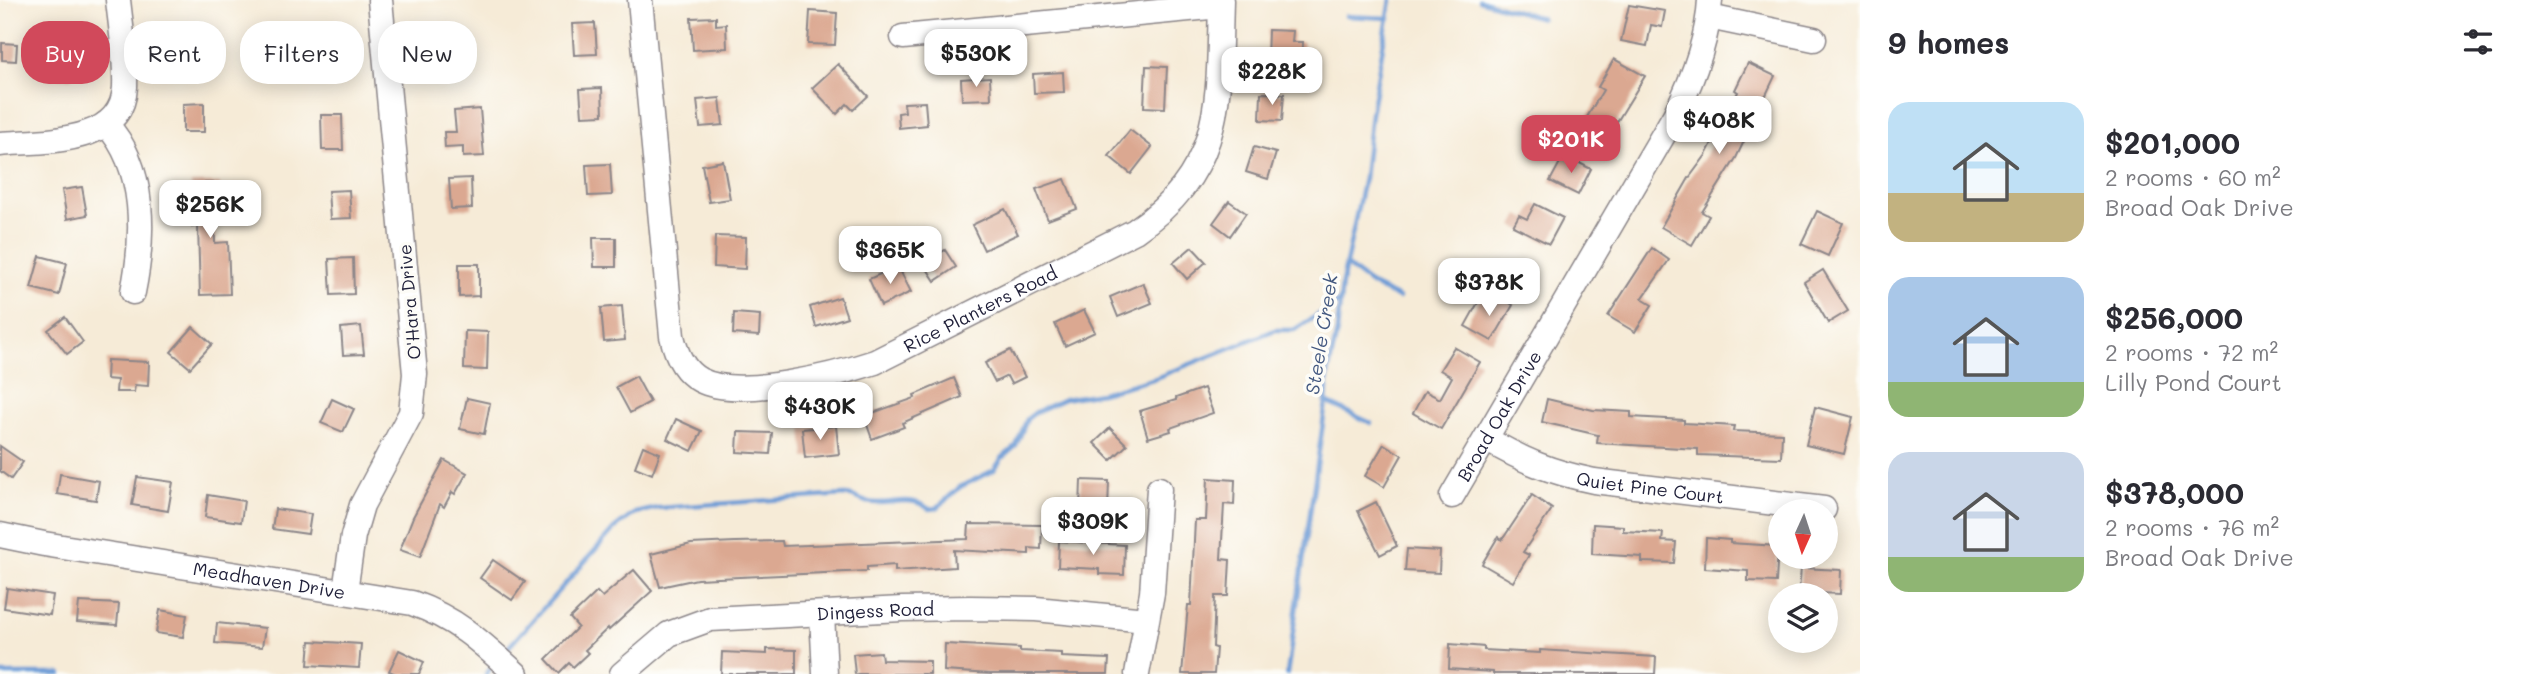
<!DOCTYPE html>
<meta charset="utf-8">
<style>
:root{--surface:#fff;--page:#f2f2f3;--text:#2b2b33;--muted:#7c7c81;--accent:#d1495b}
body{margin:0;font-family:Mali,sans-serif;background:var(--page);color:var(--text);height:100vh;display:flex;flex-direction:column;font-size:26px;white-space:nowrap}
*{box-sizing:border-box;margin:0}
p{font-size:23px;color:var(--muted)}
.icon{flex:none;width:38px;height:38px;fill:none;stroke:currentColor;stroke-width:2;stroke-linecap:round;stroke-linejoin:round}
.map{position:relative;flex:1;overflow:hidden}
.panel{display:flex;flex-direction:column;background:var(--surface);width:665px}
.panel>*{flex:none}
.banner{position:absolute;left:21px;top:21px;width:665px;height:63px;display:flex;gap:14px}
.needle{width:46px;rotate:183deg}
.buttons{position:absolute;left:1768px;top:499px;display:grid;gap:14px}
.buttons a{display:grid;place-items:center;width:70px;height:70px;border-radius:50%;background:var(--surface);box-shadow:0 4px 18px #0003;font-size:35px}
.price{position:absolute;translate:-50% -60px;padding:0 16px;border-radius:14px;background:#fff;color:#222;font-size:23px;line-height:46px;filter:drop-shadow(0 2px 4px #0008)}
.price::after{content:'';position:absolute;left:50%;top:42px;width:21px;height:16px;margin-left:-10px;background:inherit;clip-path:polygon(0 0,100% 0,50% 100%)}
.price.current{background:var(--accent);color:#fff}
ul{padding:0;list-style:none}
li{display:flex;align-items:center;gap:21px;height:175px;padding:0 28px}
li span{display:grid;place-items:center;flex:none;width:196px;height:140px;border-radius:21px;color:#555}
li>.icon{margin-inline-start:auto}
span .icon{width:84px;height:84px;fill:#fffc;stroke-width:1}
li b{font-size:30px}
h2{display:flex;justify-content:space-between;align-items:center;height:84px;padding:0 28px;font-size:30px}
.chip{padding:0 24px;border-radius:28px;background:var(--surface);box-shadow:0 4px 18px #0003;font-size:24px;line-height:63px}
.chip.current{background:var(--accent);color:#fff}
main{display:flex;flex:1;min-height:0}
.map>svg:first-child{display:block}
.lines{fill:none;stroke-linecap:round;stroke-linejoin:round}
.stream{stroke:#6e9cd6;stroke-width:4.5}
.building{fill:#dba891}
.minor-casing{stroke:#8c8689;stroke-width:27}
.minor{stroke:#fff;stroke-width:24}
.labels{text-anchor:middle;dominant-baseline:central;stroke-width:7;stroke-linejoin:round;paint-order:stroke}
.street-label{font-size:18px;fill:#22223b;stroke:#fdfcf7}
.water-label{font-size:19px;font-style:italic;fill:#445981;stroke:#fdfcf7}
</style>
<main>
<div class="map">
<svg width="1860" height="674" viewBox="0 0 1860 674">
<rect width="100%" height="100%" fill="#fdfcf7"/>
<filter id="ink" filterUnits="userSpaceOnUse"><feTurbulence type="fractalNoise" baseFrequency=".0143" numOctaves="2"/><feDisplacementMap in="SourceGraphic" scale="14" xChannelSelector="R" yChannelSelector="G"/><feConvolveMatrix kernelMatrix="1 2 1 2 8 2 1 2 1" color-interpolation-filters="sRGB"/></filter>
<filter id="wash" filterUnits="userSpaceOnUse"><feTurbulence type="fractalNoise" baseFrequency=".00686" numOctaves="4" result="noise"/><feDisplacementMap in="SourceGraphic" scale="28" xChannelSelector="R" yChannelSelector="G"/><feGaussianBlur stdDeviation="1.57" result="paint"/><feColorMatrix in="noise" values="0 0 0 0 0 0 0 0 0 0 0 0 0 0 0 0 0 1.4 0 .05"/><feComposite in="paint" operator="in"/></filter>
<g filter="url(#wash)">
<rect width="100%" height="100%" fill="#f6ebd7"/>
<g class="lines">
<g class="stream">
<polyline points="1479,0 1541,18"/>
<polyline points="1346,16 1389,18"/>
<polyline points="1347,266 1372,285 1399,298"/>
<polyline points="1326,402 1371,423"/>
<path d="M506,650L614,529L635,513L658,508L845,495C854,495 859,500 867,502C890,507 908,493 929,509L937,508L960,487L994,470L1002,458L1016,446L1027,419L1036,412L1064,399L1101,393L1153,379L1275,330H1294L1340,301"/>
<polyline points="0,674 61,674"/>
<polyline points="486,674 490,669"/>
<polyline points="1287,674 1326,402 1328,374 1337,331 1342,283 1364,178 1371,114 1391,0"/>
</g>
</g>
<g id="blocks">
<g class="building">
<polygon points="1629,5 1665,11 1662,27 1651,25 1647,46 1621,41"/>
<polygon points="810,11 837,13 835,45 808,44"/>
<polygon points="716,17 716,25 726,24 727,48 693,50 691,18"/>
<polygon points="595,23 597,54 574,55 572,24"/>
<polygon points="198,24 199,65 176,66 174,25"/>
<polygon points="1268,30 1293,31 1292,42 1303,42 1302,63 1267,61"/>
<polygon points="2,43 17,44 16,61 2,60"/>
<polygon points="472,43 473,59 460,59 461,70 438,71 437,44"/>
<polygon points="70,46 72,78 44,79 42,48"/>
<polygon points="335,46 336,74 313,75 311,47"/>
<polygon points="1614,59 1645,76 1601,148 1577,134 1603,90 1598,87"/>
<polygon points="1748,63 1775,76 1736,158 1702,212 1709,216 1692,245 1661,227 1689,178 1706,155 1738,92 1735,90"/>
<polygon points="838,64 868,96 853,110 847,104 837,114 812,88"/>
<polygon points="1146,66 1167,67 1165,108 1144,107"/>
<polygon points="1063,72 1064,92 1034,93 1033,74"/>
<polygon points="990,77 991,99 962,100 961,79"/>
<polygon points="602,88 603,115 582,116 580,89"/>
<polygon points="1261,93 1284,94 1282,121 1260,120"/>
<polygon points="720,98 723,125 700,127 697,100"/>
<polygon points="925,102 927,125 899,128 898,113 905,112 904,103"/>
<polygon points="204,103 204,132 183,132 183,104"/>
<polygon points="480,109 484,156 463,157 463,147 445,148 444,132 456,132 454,111"/>
<polygon points="321,115 342,115 343,150 322,150"/>
<polygon points="1130,130 1152,147 1131,174 1109,156"/>
<polygon points="1254,147 1276,153 1268,179 1246,172"/>
<polygon points="1564,155 1591,169 1578,195 1550,181"/>
<polygon points="723,161 730,199 709,202 702,165"/>
<polygon points="610,164 612,195 588,196 586,165"/>
<polygon points="471,178 472,208 451,209 449,179"/>
<polygon points="1065,179 1077,209 1048,220 1036,189"/>
<polygon points="191,183 220,183 220,212 214,212 215,243 228,242 230,294 200,295 198,226 192,227"/>
<polygon points="82,187 87,215 67,219 62,190"/>
<polygon points="349,190 351,218 330,219 328,191"/>
<polygon points="1229,201 1246,213 1230,236 1213,223"/>
<polygon points="1535,204 1563,218 1549,244 1513,226 1519,215 1527,219"/>
<polygon points="1005,209 1018,234 984,250 972,225"/>
<polygon points="1817,211 1843,223 1828,256 1801,244"/>
<polygon points="715,236 746,237 745,269 714,267"/>
<polygon points="593,238 616,238 616,267 594,267"/>
<polygon points="1192,247 1206,262 1187,279 1173,263"/>
<polygon points="1652,248 1669,260 1642,299 1652,305 1635,332 1608,316"/>
<polygon points="945,250 956,267 935,281 924,264"/>
<polygon points="40,256 67,263 59,295 31,288"/>
<polygon points="353,258 354,294 331,295 329,259"/>
<polygon points="459,264 479,264 479,296 459,297"/>
<polygon points="898,266 911,292 881,306 869,279"/>
<polygon points="1823,270 1848,311 1828,323 1804,282"/>
<polygon points="1143,283 1152,303 1118,317 1110,297"/>
<polygon points="840,297 847,317 816,327 810,307"/>
<polygon points="1500,297 1513,305 1492,341 1465,326 1480,299 1494,307"/>
<polygon points="622,306 625,340 604,342 601,308"/>
<polygon points="1084,310 1095,332 1065,346 1055,324"/>
<polygon points="734,313 760,315 759,336 733,334"/>
<polygon points="65,317 83,342 67,354 48,330"/>
<polygon points="361,326 364,354 343,355 341,328"/>
<polygon points="193,327 212,344 190,368 171,352"/>
<polygon points="465,331 488,332 487,370 464,369"/>
<polygon points="1454,347 1480,362 1441,429 1413,413 1425,391 1440,399 1452,377 1440,370"/>
<polygon points="1010,350 1025,377 1011,384 1007,376 995,382 985,363"/>
<polygon points="107,360 149,362 148,386 135,385 134,392 116,392 117,380 106,379"/>
<polygon points="636,376 650,402 630,413 616,387"/>
<polygon points="954,378 962,397 902,423 904,427 872,439 864,416 915,398 914,395"/>
<polygon points="1204,388 1213,413 1170,428 1171,431 1148,438 1140,411 1176,400 1176,398"/>
<polygon points="467,398 490,403 484,434 460,429"/>
<polygon points="332,399 354,409 343,432 321,423"/>
<polygon points="1547,399 1593,410 1631,412 1631,417 1684,420 1684,423 1734,426 1733,431 1782,433 1781,458 1698,455 1698,449 1597,443 1598,435 1542,422"/>
<polygon points="1815,407 1853,417 1844,454 1806,445"/>
<polygon points="676,419 702,431 692,451 667,439"/>
<polygon points="836,426 839,454 805,458 802,429"/>
<polygon points="1110,428 1127,445 1111,460 1094,443"/>
<polygon points="738,432 772,433 770,454 737,452"/>
<polygon points="1384,444 1402,455 1384,487 1365,476"/>
<polygon points="0,446 23,462 11,479 0,471"/>
<polygon points="643,446 660,453 652,474 635,467"/>
<polygon points="444,460 467,473 455,494 452,492 444,507 440,504 420,557 400,550 413,517"/>
<polygon points="60,474 99,481 96,500 57,494"/>
<polygon points="137,477 173,482 168,511 132,505"/>
<polygon points="1208,478 1235,480 1234,505 1224,504 1221,559 1230,560 1228,596 1215,596 1213,647 1216,648 1214,674 1182,674 1188,605 1191,605 1195,520 1206,520"/>
<polygon points="1081,480 1109,481 1108,510 1080,509"/>
<polygon points="208,495 244,501 241,522 205,517"/>
<polygon points="1532,495 1552,509 1523,552 1529,555 1513,582 1482,564 1498,537 1502,540"/>
<polygon points="1376,502 1397,546 1380,555 1358,511"/>
<polygon points="275,509 311,514 308,534 272,529"/>
<polygon points="969,524 1042,525 1041,549 1029,548 1029,554 954,550 955,567 895,571 895,565 867,567 867,571 697,579 660,587 651,554 691,544 735,542 782,541 783,546 968,539"/>
<polygon points="1593,524 1623,526 1623,531 1663,533 1662,541 1676,542 1674,563 1642,562 1642,557 1592,554"/>
<polygon points="1706,538 1730,540 1730,543 1778,546 1776,582 1748,581 1748,571 1705,568"/>
<polygon points="1059,541 1125,545 1124,575 1099,574 1099,569 1058,567"/>
<polygon points="1407,549 1440,551 1439,573 1405,571"/>
<polygon points="493,560 525,582 512,600 480,578"/>
<polygon points="1801,568 1841,570 1840,594 1799,592"/>
<polygon points="634,570 652,591 609,630 608,628 585,650 588,653 573,667 569,663 559,673 546,659 578,627 570,618 597,592 602,597"/>
<polygon points="7,588 53,595 50,615 4,608"/>
<polygon points="79,602 119,604 117,625 77,622"/>
<polygon points="160,610 187,615 183,637 156,633"/>
<polygon points="217,623 265,628 262,647 215,643"/>
<polygon points="310,641 361,644 359,668 308,665"/>
<polygon points="945,644 1020,648 1020,651 1061,653 1061,657 1109,659 1108,674 991,674 944,671"/>
<polygon points="1450,644 1484,647 1484,650 1540,653 1540,650 1656,657 1655,674 1493,674 1493,672 1449,669"/>
<polygon points="767,649 796,650 796,674 721,674 722,652 767,654"/>
<polygon points="399,650 424,662 419,674 396,674 389,671"/>
<polygon points="881,652 882,660 930,661 930,674 855,674 853,654"/>
</g>
</g>
</g>
<g filter="url(#ink)">
<use href="#blocks" fill-opacity="0" stroke="#8c8689" stroke-width="2"/>
<g class="lines">
<g class="minor-casing">
<g id="minor">
<path id="s1" d="M640,0L672,336C676,354 683,371 700,380C738,400 836,375 875,362L1135,231C1226,169 1218,98 1221,0"/>
<polyline points="1709,17 1814,39"/>
<polyline points="903,37 1220,6"/>
<path d="M106,124C147,168 144,238 133,292"/>
<path d="M0,144C42,140 122,146 125,87C126,58 121,28 118,0"/>
<path id="s2" d="M1486,439C1524,461 1550,472 1594,481L1824,509"/>
<path id="s3" d="M1452,496L1675,115C1693,79 1708,40 1710,0"/>
<path id="s4" d="M0,535L44,544L412,603C457,619 481,642 516,674"/>
<polyline points="345,591 353,536 362,505 411,413 415,374 380,0"/>
<polyline points="822,614 825,674"/>
<path id="s5" d="M622,674L669,634L710,619L902,609L970,608L1036,609L1146,620"/>
<polyline points="1137,674 1152,593 1159,489"/>
</g>
</g>
<use href="#minor" class="minor"/>
</g>
</g>
<g class="labels">
<g class="street-label">
<text transform="translate(409 302) rotate(-95)">O'Hara Drive</text>
<text stroke="none"><textPath href="#s1" startOffset="688">Rice Planters Road</textPath></text>
<text stroke="none"><textPath href="#s3" startOffset="93">Broad Oak Drive</textPath></text>
<text stroke="none"><textPath href="#s2" startOffset="173">Quiet Pine Court</textPath></text>
<text stroke="none"><textPath href="#s4" startOffset="273">Meadhaven Drive</textPath></text>
<text stroke="none"><textPath href="#s5" startOffset="271">Dingess Road</textPath></text>
</g>
<g class="water-label">
<text transform="translate(1321 334) rotate(-81)">Steele Creek</text>
</g>
</g>
</svg>
<div class="buttons">
<a><svg class="needle" viewBox="-14 -14 28 28"><path d="M0-13l5 13h-10z" fill="#e53935"/><path d="M0 13l5-13h-10z" fill="#7c7c81"/></svg></a>
<a><svg class="icon" aria-label="layers" viewBox="0 0 24 24"><path d="M12 4l9 5-9 5-9-5zM3 14l9 5 9-5"/></svg></a>
</div>
<b class="price" style="left:976px;top:89px">$530K</b>
<b class="price" style="left:1272px;top:107px">$228K</b>
<b class="price" style="left:1719px;top:156px">$408K</b>
<b class="price current" style="left:1571px;top:175px">$201K</b>
<b class="price" style="left:210px;top:240px">$256K</b>
<b class="price" style="left:890px;top:286px">$365K</b>
<b class="price" style="left:1489px;top:318px">$378K</b>
<b class="price" style="left:820px;top:442px">$430K</b>
<b class="price" style="left:1093px;top:557px">$309K</b>
<div class="banner">
<a class="chip current">Buy</a>
<a class="chip">Rent</a>
<a class="chip">Filters</a>
<a class="chip">New</a>
</div>
</div>
<section class="panel">
<h2>9 homes<svg class="icon" aria-label="filters" viewBox="0 0 24 24"><path d="M4 7h16M4 17h16"/><circle cx="9" cy="7" r="2"/><circle cx="15" cy="17" r="2"/></svg></h2>
<ul>
<li><span style="background:linear-gradient(#bfe0f5 65%,#c2b280 0)"><svg class="icon" aria-label="home" viewBox="0 0 24 24"><path d="M3 11l9-7 9 7M6 9v11h12V9"/></svg></span><div><b>$201,000</b><p>2 rooms · 60 m²</p><p>Broad Oak Drive</p></div></li>
<li><span style="background:linear-gradient(#a9c7e8 75%,#8fb573 0)"><svg class="icon" aria-label="home" viewBox="0 0 24 24"><path d="M3 11l9-7 9 7M6 9v11h12V9"/></svg></span><div><b>$256,000</b><p>2 rooms · 72 m²</p><p>Lilly Pond Court</p></div></li>
<li><span style="background:linear-gradient(#c9d6e8 75%,#8fb573 0)"><svg class="icon" aria-label="home" viewBox="0 0 24 24"><path d="M3 11l9-7 9 7M6 9v11h12V9"/></svg></span><div><b>$378,000</b><p>2 rooms · 76 m²</p><p>Broad Oak Drive</p></div></li>
</ul>
</section>
</main>
